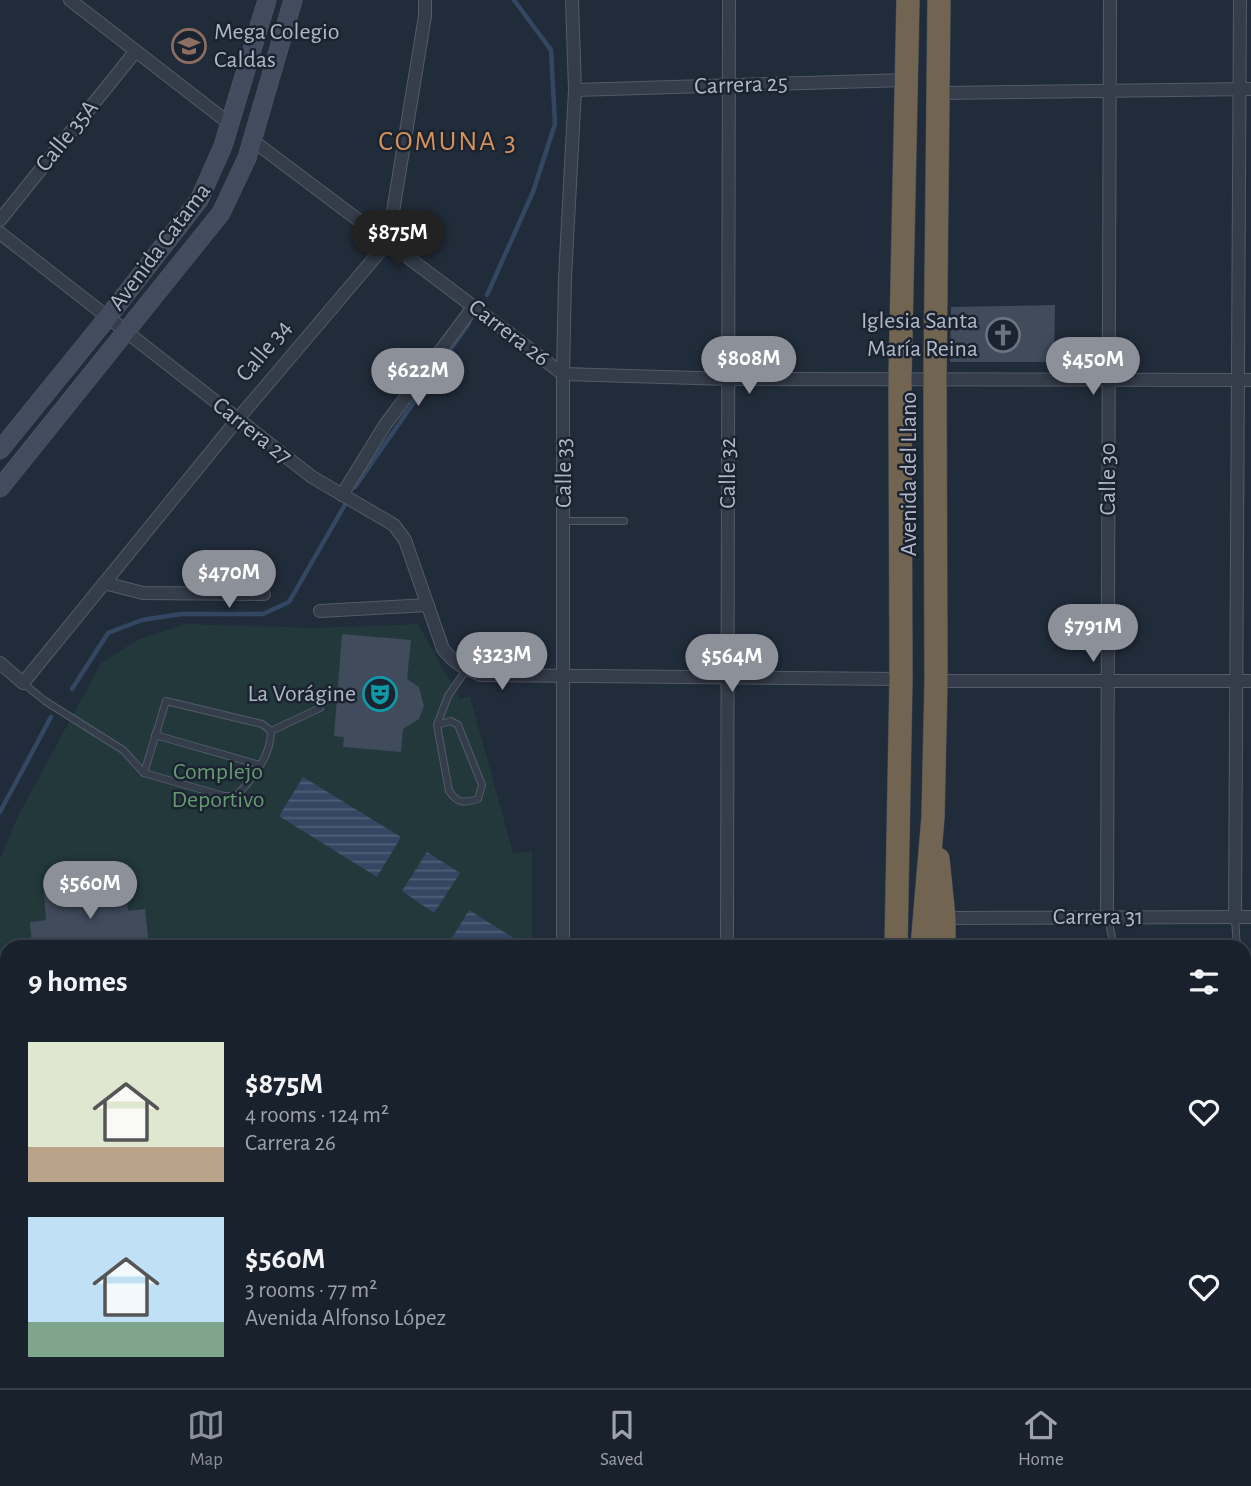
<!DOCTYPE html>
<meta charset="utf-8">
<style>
:root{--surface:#19212c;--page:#262e38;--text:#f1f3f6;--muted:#9fa3a9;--line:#373e48;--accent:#8c9099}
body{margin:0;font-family:"Alegreya Sans",sans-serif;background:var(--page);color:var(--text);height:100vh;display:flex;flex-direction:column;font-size:26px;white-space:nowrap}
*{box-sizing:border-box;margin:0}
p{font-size:23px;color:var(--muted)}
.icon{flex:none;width:38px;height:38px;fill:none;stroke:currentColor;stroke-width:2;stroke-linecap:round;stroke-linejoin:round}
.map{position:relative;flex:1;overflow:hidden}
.side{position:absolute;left:0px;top:940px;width:1251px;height:450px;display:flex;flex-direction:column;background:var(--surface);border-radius:21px 21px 0 0;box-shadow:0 4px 10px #0003,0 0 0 2px var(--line)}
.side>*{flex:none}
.price{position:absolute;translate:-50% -60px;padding:0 16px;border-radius:24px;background:var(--accent);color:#fff;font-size:23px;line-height:46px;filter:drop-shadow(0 2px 4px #0008)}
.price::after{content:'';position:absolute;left:50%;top:42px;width:21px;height:16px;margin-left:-10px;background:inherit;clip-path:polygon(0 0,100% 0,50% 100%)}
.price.current{background:#222;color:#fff}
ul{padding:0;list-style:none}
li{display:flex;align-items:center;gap:21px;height:175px;padding:0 28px}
li span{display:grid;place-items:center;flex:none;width:196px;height:140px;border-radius:0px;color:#555}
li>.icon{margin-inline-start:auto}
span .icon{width:84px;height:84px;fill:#fffc;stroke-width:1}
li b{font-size:30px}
h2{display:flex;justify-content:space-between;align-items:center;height:84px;padding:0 28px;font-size:30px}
.menu{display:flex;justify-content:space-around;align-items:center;height:98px;border-top:2px solid var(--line);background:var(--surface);font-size:19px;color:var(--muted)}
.menu a{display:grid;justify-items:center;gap:4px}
.menu .current{color:var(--accent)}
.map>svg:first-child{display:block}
.green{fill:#23383b}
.water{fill:url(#water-rules)}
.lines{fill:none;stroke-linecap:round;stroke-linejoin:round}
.stream{stroke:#344762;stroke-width:4.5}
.building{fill:#404b5c}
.street-tunnel{stroke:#36414f;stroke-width:12;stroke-dasharray:12 6;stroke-linecap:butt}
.highway-tunnel{stroke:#36414f;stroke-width:23;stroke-dasharray:23 11;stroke-linecap:butt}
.lane-casing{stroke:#535b68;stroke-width:8}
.street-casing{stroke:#535b68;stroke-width:14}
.secondary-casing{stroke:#535b68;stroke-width:19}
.primary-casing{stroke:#3e4754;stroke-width:21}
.highway-casing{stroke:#404855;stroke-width:24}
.lane{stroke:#353d4a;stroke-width:6}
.street{stroke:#353d4a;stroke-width:12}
.secondary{stroke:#434c5e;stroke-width:18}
.primary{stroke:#535c6b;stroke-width:19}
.highway{stroke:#716552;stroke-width:23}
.labels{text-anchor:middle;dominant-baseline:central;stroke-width:5;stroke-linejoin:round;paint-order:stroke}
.poi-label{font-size:24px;fill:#b0b8c7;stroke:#1a232f;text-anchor:end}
.street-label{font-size:24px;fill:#b0b8c7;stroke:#1a232f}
.park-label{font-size:24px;fill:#669872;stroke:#1a232f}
.quarter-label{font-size:28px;letter-spacing:2px;fill:#d6925b;stroke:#1a232f}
</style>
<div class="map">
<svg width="1251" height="1388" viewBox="0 0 1251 1388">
<defs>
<pattern id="water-rules" width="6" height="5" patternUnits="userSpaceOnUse" patternTransform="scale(1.75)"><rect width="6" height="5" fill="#344762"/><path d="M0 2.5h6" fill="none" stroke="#4f5f77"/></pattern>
</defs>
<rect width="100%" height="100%" fill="#212c3a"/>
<g class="green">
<polygon points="186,624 315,628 418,624 460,699 470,696 513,853 532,851 532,947 7,947 7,1003 0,996 0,859 18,816 101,663 137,640"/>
<polygon points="1244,1277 1251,1277 1251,1388 1059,1388 1052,1383 1244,1382"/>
</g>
<g class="water">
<polygon points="303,777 401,837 377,877 279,816"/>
<polygon points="427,852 460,873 434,913 402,891"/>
<polygon points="469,910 517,940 513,947 466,947 452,938"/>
</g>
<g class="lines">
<g class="stream">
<polyline points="487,295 533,192 555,124 551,50 514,0"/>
<polyline points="355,487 469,323"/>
<polyline points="72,689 108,633 142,620 181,614 263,614 289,602 346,503"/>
<polyline points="0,812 51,717"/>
<polyline points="1244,1174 1251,1171"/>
<polyline points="1144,1388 1145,1382"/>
</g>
</g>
<g class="building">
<polygon points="1055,305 1054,362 950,362 951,307"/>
<polygon points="342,634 411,640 407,679 419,687 424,706 419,719 403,729 401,752 343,747 344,737 334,736"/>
<polygon points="125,886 128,911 145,909 149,947 32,947 30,922 46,920 44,894"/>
<polygon points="1251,969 1251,1002 1250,1002 1244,970"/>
<polygon points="1251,1043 1251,1120 1244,1121 1244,1044"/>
</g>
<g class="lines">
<polyline class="street-tunnel" points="917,1388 917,1382"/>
<g class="highway-tunnel">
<polyline points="971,1382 976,1388"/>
<polyline points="1028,1382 1034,1388"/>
</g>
<g class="lane-casing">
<g id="lane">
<polyline points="564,521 624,521"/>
<path d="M23,683L45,701L123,750L144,773L224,796H236C253,779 271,755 271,731L320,708"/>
<path d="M437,725L451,721L458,725L482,785L478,799C464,803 458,804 449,791L437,725L448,696L466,670"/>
<polyline points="155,735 260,765"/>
<polyline points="144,773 166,701 262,724 271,731"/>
<polyline points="1108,918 1114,947"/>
<polyline points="1235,919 1237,947"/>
<polyline points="630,1382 631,1388"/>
<polyline points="673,1382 673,1388"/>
<polyline points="74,1388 76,1382"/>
</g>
</g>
<g class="street-casing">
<g id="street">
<polyline points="70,0 230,124"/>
<polyline points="575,90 906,80"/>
<polyline points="939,93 1251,89"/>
<polyline points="252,140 563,374 729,379 1251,380"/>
<polyline points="0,220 135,52"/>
<path d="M0,233L312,477L394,525L405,540L443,649C454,663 465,669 481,675L901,679"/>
<polyline points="342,495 385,425 474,306"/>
<polyline points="104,583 143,593 264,594"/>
<polyline points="320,611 428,605"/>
<polyline points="0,663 23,683 237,420 388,242 425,16 425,0"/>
<polyline points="936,681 1251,681"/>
<polyline points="1107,917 1110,0"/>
<polyline points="944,918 1251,917"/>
<polyline points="1235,919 1240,0"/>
<polyline points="563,947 563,374 565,278 575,90 572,0"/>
<polyline points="727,947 729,0"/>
<polyline points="0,1224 7,1226"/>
<polyline points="0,1368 7,1354"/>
<polyline points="568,1382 568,1388"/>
<polyline points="734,1382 734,1388"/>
<polyline points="902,1382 903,1388"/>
<polyline points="299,1388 300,1382"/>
</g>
</g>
<g class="secondary-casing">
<g id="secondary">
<polyline points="0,450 108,317 199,200 223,146 267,0"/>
<polyline points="0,488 221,213 247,158 293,0"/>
<polyline points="0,1006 7,1014"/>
<polyline points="0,1093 7,1148"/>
<polyline points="0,1330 7,1330"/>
<polyline points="0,1354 7,1354"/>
</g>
</g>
<g class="primary-casing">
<g id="primary">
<polyline points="1244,1234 1251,1234"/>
<polyline points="1244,1253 1251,1253"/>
</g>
</g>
<g class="highway-casing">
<g id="highway">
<polyline points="938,859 944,918 944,947"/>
<polyline points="896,947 901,679 900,380 908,0"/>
<polyline points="922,947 933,817 936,681 935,380 939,0"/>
<polyline points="944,1382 950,1388"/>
<polyline points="1005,1382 1011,1388"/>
</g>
</g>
<use href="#lane" class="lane"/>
<use href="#street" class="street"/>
<use href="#secondary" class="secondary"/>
<use href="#primary" class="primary"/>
<use href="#highway" class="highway"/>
</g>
<defs>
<g id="school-ring" transform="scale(1.75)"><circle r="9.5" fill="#1a232f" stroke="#8d6e63" stroke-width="1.5"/><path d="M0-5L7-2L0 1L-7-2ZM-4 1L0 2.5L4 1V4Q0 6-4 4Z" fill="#8d6e63"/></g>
<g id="church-ring" transform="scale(1.75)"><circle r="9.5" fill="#1a232f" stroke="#6b7280" stroke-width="1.5"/><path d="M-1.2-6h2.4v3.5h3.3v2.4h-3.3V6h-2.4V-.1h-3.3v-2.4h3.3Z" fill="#6b7280"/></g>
<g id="theatre-ring" transform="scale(1.75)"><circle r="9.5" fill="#1a232f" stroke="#0f9aa8" stroke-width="1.5"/><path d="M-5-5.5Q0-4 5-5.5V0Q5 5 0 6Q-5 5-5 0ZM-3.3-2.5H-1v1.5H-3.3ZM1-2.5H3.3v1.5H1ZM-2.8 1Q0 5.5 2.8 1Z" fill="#0f9aa8"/></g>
</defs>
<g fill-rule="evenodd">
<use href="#school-ring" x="189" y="46"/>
<use href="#church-ring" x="1003" y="335"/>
<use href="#theatre-ring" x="380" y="694"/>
</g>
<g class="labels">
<g class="poi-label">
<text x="214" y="32" text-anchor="start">Mega Colegio<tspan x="214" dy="28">Caldas</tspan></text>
<text x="978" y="321">Iglesia Santa<tspan x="978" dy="28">María Reina</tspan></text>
<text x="356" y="694">La Vorágine</text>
</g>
<g class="street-label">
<text transform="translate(741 85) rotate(-2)">Carrera 25</text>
<text transform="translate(67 136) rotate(-51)">Calle 35A</text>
<text transform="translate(160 247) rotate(-53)">Avenida Catama</text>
<text transform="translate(509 333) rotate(37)">Carrera 26</text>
<text transform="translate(264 351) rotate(-50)">Calle 34</text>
<text transform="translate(252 431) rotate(38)">Carrera 27</text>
<text transform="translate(564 473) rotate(-90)">Calle 33</text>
<text transform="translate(728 473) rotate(-90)">Calle 32</text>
<text transform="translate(909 474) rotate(-90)">Avenida del Llano</text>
<text transform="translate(1108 479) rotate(-90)">Calle 30</text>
<text x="1098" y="917">Carrera 31</text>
</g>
<g class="park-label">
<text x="218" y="772">Complejo<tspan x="218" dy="28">Deportivo</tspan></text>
</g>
<g class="quarter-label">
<text x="448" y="142">COMUNA 3</text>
</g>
</g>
</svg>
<b class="price current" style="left:398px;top:270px">$875M</b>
<b class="price" style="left:749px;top:396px">$808M</b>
<b class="price" style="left:1093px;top:397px">$450M</b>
<b class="price" style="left:418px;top:408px">$622M</b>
<b class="price" style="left:229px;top:610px">$470M</b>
<b class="price" style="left:1093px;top:664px">$791M</b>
<b class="price" style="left:502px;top:692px">$323M</b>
<b class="price" style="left:732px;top:694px">$564M</b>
<b class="price" style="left:90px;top:921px">$560M</b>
<section class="side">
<h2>9 homes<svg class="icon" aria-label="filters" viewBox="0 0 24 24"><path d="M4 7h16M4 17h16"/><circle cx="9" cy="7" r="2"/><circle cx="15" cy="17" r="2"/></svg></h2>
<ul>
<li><span style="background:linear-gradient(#dfe7d0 75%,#b9a48a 0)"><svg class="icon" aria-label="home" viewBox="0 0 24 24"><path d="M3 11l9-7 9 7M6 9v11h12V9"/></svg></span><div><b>$875M</b><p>4 rooms · 124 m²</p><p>Carrera 26</p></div><svg class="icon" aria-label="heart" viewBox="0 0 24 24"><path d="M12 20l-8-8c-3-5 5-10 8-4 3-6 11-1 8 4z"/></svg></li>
<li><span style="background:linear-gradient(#bfe0f5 75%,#7fa58c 0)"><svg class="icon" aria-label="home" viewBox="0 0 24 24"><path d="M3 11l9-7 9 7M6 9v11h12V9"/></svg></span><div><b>$560M</b><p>3 rooms · 77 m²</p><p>Avenida Alfonso López</p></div><svg class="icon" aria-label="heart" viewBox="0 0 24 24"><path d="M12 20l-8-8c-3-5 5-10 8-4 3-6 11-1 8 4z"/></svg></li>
</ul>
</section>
</div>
<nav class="menu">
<a class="current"><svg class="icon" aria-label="map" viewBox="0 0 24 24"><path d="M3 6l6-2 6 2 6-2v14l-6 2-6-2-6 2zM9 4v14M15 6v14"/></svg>Map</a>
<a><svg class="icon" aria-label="saved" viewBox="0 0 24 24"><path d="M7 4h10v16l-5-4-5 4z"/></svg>Saved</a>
<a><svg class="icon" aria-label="home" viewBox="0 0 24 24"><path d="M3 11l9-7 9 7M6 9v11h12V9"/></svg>Home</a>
</nav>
